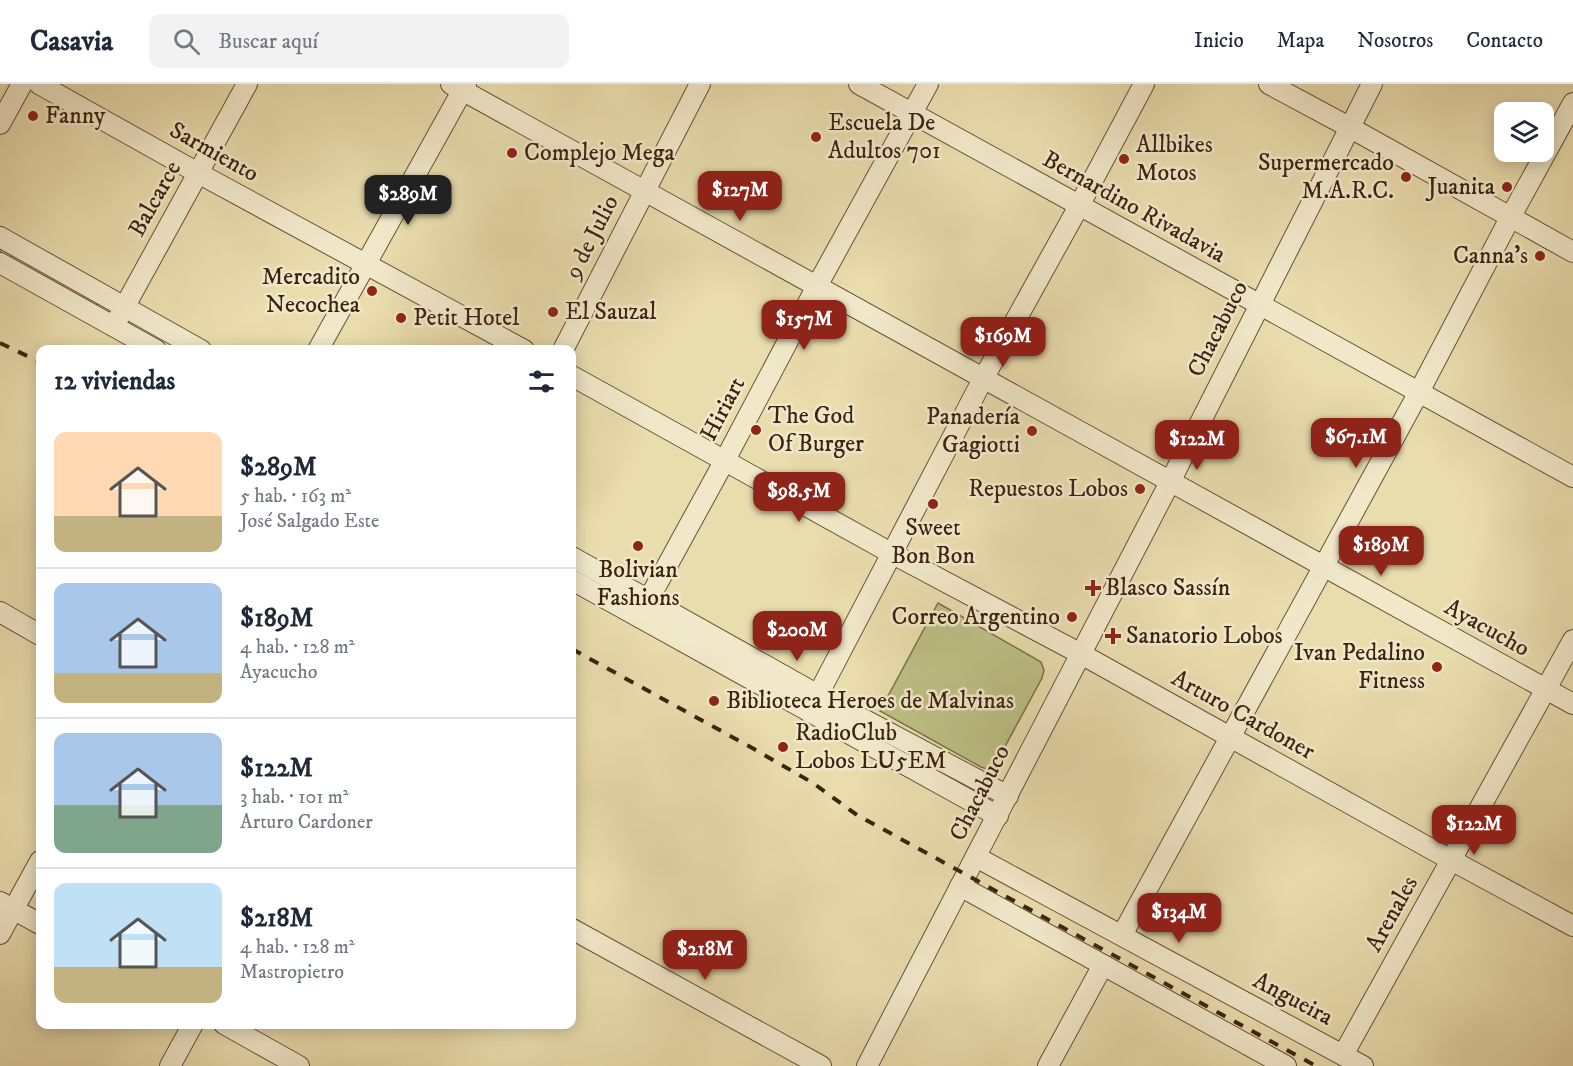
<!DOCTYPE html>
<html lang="es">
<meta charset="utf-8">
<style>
:root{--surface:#fff;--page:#f2f2f3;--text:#1f2937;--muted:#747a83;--line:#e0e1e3;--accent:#8f2418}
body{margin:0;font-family:"IM FELL DW Pica",serif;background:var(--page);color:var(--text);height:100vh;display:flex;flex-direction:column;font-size:22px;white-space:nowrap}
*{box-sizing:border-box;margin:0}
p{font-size:20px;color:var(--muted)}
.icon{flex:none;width:33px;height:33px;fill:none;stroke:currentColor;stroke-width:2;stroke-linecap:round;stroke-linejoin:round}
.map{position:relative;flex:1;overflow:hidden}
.details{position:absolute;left:36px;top:261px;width:540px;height:684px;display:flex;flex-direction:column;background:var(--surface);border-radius:12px;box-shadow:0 3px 15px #0003}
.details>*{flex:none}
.controls{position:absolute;left:1494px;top:18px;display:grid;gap:12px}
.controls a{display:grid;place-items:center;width:60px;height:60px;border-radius:12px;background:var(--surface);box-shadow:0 3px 15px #0003;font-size:30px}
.price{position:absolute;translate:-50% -51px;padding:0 14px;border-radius:12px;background:var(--accent);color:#fff;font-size:20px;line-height:39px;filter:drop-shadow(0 2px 3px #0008)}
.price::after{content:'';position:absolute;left:50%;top:36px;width:18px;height:14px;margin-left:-9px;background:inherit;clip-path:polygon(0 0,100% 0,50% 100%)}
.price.current{background:#222;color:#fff}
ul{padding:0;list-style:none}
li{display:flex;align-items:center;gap:18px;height:150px;padding:0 18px}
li+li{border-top:2px solid var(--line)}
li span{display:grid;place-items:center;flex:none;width:168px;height:120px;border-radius:12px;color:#555}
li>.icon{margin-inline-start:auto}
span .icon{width:72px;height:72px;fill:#fffc;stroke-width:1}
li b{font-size:26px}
h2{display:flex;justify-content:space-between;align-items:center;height:72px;padding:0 18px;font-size:26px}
header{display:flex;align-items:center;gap:36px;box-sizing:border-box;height:84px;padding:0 30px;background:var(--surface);border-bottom:2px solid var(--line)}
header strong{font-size:28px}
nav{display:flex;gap:33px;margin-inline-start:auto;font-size:21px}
.search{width:420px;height:54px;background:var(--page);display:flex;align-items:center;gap:15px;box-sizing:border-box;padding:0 21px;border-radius:12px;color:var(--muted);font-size:22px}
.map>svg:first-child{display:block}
.green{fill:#bcbf85;stroke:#7c714a;stroke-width:1.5}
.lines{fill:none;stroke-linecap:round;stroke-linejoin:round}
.minor-casing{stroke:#675137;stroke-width:22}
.minor{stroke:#f1e8ca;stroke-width:20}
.rail{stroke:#3c2310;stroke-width:4;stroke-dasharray:10 10;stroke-linecap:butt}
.poi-dot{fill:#8f2418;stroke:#f1e8ca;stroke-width:2}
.labels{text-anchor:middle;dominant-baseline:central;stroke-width:5;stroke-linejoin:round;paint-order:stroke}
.poi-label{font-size:24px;fill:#3c2310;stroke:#f1e8ca;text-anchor:start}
.street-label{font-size:24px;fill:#3c2310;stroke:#f1e8ca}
</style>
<header>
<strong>Casavia</strong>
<div class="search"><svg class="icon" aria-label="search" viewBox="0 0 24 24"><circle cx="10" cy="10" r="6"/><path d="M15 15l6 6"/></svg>Buscar aquí</div>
<nav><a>Inicio</a><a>Mapa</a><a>Nosotros</a><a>Contacto</a></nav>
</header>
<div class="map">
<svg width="1573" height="982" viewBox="0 0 1573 982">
<rect width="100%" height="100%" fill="#e9dcad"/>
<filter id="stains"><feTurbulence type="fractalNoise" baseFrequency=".00333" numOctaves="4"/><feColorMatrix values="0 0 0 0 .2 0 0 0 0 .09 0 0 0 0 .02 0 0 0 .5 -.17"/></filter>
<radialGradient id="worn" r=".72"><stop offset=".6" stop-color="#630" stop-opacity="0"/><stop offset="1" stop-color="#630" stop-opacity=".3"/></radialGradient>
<g class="green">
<polygon points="0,162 97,218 98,220 94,222 0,168"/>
<polygon points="938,519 1041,578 1044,586 1042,594 995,681 990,686 981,683 880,627"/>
<polygon points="832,629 981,708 981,710 980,712"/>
</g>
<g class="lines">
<g class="minor-casing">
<g id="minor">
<polyline points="39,0 198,89 524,266"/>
<polyline points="451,0 1573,620"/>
<polyline points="859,0 1573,393"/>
<polyline points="1269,0 1349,43 1573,168"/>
<polyline points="0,40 22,0"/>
<polyline points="0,153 201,266"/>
<polyline points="0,179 156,266"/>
<polyline points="114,242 247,0"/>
<polyline points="318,266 466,0"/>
<polyline points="563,266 700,0"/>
<polyline points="572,292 891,469 1081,570 1451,776 1573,842"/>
<polyline points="572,473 818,611 1008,712"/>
<polyline points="572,496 998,732"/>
<polyline points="0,528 40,551"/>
<polyline points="639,533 725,376 817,202 928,0"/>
<polyline points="809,628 983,295 1079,122 1144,0"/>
<polyline points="976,773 1363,982"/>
<polyline points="960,802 1286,982"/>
<polyline points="0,818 40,840"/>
<polyline points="572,845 821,982"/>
<polyline points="0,850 40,777"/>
<polyline points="1122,851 1419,308 1510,134 1573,19"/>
<polyline points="224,940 299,982"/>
<polyline points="1343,971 1573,556"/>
<polyline points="170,982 193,940"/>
<polyline points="867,982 1170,398 1372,0"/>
<polyline points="1048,982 1103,881"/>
</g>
</g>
<use href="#minor" class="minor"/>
<g class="rail">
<polyline points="0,259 40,278"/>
<polyline points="572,565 754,665 813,699 857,731 1316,982"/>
</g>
</g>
<g class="poi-dot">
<circle cx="33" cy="32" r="6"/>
<circle cx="816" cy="53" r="6"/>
<circle cx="512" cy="69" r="6"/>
<circle cx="1124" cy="75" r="6"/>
<circle cx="1406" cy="93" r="6"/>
<circle cx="1507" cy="103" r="6"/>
<circle cx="1540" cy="172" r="6"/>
<circle cx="372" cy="207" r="6"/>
<circle cx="553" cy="228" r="6"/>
<circle cx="401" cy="234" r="6"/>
<circle cx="756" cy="346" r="6"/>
<circle cx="1032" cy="347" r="6"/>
<circle cx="1140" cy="405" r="6"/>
<circle cx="933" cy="420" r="6"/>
<circle cx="638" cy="462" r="6"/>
<path d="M1090 495h6v6h6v6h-6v6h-6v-6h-6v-6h6z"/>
<circle cx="1072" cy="533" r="6"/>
<path d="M1110 543h6v6h6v6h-6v6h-6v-6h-6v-6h6z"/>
<circle cx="1437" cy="583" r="6"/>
<circle cx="714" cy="617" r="6"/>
<circle cx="783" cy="663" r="6"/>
</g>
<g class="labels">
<g class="poi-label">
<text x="45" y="32">Fanny</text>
<text x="828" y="39">Escuela De<tspan x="828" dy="28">Adultos 701</tspan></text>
<text x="1136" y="61">Allbikes<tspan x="1136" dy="28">Motos</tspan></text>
<text x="524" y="69">Complejo Mega</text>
<text x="1394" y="79" text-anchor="end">Supermercado<tspan x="1394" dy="28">M.A.R.C.</tspan></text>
<text x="1495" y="103" text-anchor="end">Juanita</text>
<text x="1528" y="172" text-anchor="end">Canna's</text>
<text x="360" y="193" text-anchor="end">Mercadito<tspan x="360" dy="28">Necochea</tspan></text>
<text x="565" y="228">El Sauzal</text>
<text x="413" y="234">Petit Hotel</text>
<text x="768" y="332">The God<tspan x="768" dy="28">Of Burger</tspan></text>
<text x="1020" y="333" text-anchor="end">Panadería<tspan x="1020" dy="28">Gagiotti</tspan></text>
<text x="1128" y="405" text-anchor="end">Repuestos Lobos</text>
<text x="933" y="444" text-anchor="middle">Sweet<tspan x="933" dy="28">Bon Bon</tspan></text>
<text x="638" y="486" text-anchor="middle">Bolivian<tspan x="638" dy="28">Fashions</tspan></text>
<text x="1105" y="504">Blasco Sassín</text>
<text x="1060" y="533" text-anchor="end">Correo Argentino</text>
<text x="1126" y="552">Sanatorio Lobos</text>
<text x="1425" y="569" text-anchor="end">Ivan Pedalino<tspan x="1425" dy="28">Fitness</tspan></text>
<text x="726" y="617">Biblioteca Heroes de Malvinas</text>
<text x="795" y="649">RadioClub<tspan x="795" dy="28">Lobos LU5EM</tspan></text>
</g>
<g class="street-label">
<text transform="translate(214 68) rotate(29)">Sarmiento</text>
<text transform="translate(155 115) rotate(-61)">Balcarce</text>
<text transform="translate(1134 123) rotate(29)">Bernardino Rivadavia</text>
<text transform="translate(592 153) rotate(-63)">9 de Julio</text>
<text transform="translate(1218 245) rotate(-63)">Chacabuco</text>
<text transform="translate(723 325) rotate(-62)">Hiriart</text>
<text transform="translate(1487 544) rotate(29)">Ayacucho</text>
<text transform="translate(1243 631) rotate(29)">Arturo Cardoner</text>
<text transform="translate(980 709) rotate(-63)">Chacabuco</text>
<text transform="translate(1392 830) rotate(-61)">Arenales</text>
<text transform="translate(1293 915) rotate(28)">Angueira</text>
</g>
</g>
<rect width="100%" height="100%" filter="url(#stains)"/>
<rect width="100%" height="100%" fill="url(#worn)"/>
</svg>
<div class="controls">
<a><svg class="icon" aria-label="layers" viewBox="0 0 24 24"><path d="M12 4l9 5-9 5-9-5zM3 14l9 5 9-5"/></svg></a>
</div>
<b class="price" style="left:740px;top:138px">$127M</b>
<b class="price current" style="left:408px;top:142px">$289M</b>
<b class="price" style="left:804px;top:267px">$157M</b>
<b class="price" style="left:1003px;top:284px">$169M</b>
<b class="price" style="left:1356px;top:385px">$67.1M</b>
<b class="price" style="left:1197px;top:387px">$122M</b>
<b class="price" style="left:799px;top:439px">$98.5M</b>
<b class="price" style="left:1381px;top:493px">$189M</b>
<b class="price" style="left:797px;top:578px">$200M</b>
<b class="price" style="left:1474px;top:772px">$122M</b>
<b class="price" style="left:1179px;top:860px">$134M</b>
<b class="price" style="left:705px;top:897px">$218M</b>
<section class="details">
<h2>12 viviendas<svg class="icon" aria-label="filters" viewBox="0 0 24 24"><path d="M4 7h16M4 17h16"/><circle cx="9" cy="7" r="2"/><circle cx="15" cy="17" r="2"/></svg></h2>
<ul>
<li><span style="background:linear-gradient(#ffd9b3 70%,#c2b280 0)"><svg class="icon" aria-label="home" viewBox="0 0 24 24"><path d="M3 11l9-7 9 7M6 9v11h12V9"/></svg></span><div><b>$289M</b><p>5 hab. · 163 m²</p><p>José Salgado Este</p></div></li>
<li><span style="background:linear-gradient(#a9c7e8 75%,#c2b280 0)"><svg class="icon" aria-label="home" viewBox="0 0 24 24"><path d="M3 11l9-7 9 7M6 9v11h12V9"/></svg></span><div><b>$189M</b><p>4 hab. · 128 m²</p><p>Ayacucho</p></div></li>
<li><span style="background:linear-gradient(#a9c7e8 60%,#7fa58c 0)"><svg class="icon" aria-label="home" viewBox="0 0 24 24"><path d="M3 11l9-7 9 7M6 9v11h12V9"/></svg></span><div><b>$122M</b><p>3 hab. · 101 m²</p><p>Arturo Cardoner</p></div></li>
<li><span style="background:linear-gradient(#bfe0f5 70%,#c2b280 0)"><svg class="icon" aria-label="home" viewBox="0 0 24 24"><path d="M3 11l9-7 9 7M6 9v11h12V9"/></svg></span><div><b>$218M</b><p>4 hab. · 128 m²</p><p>Mastropietro</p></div></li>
</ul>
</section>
</div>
